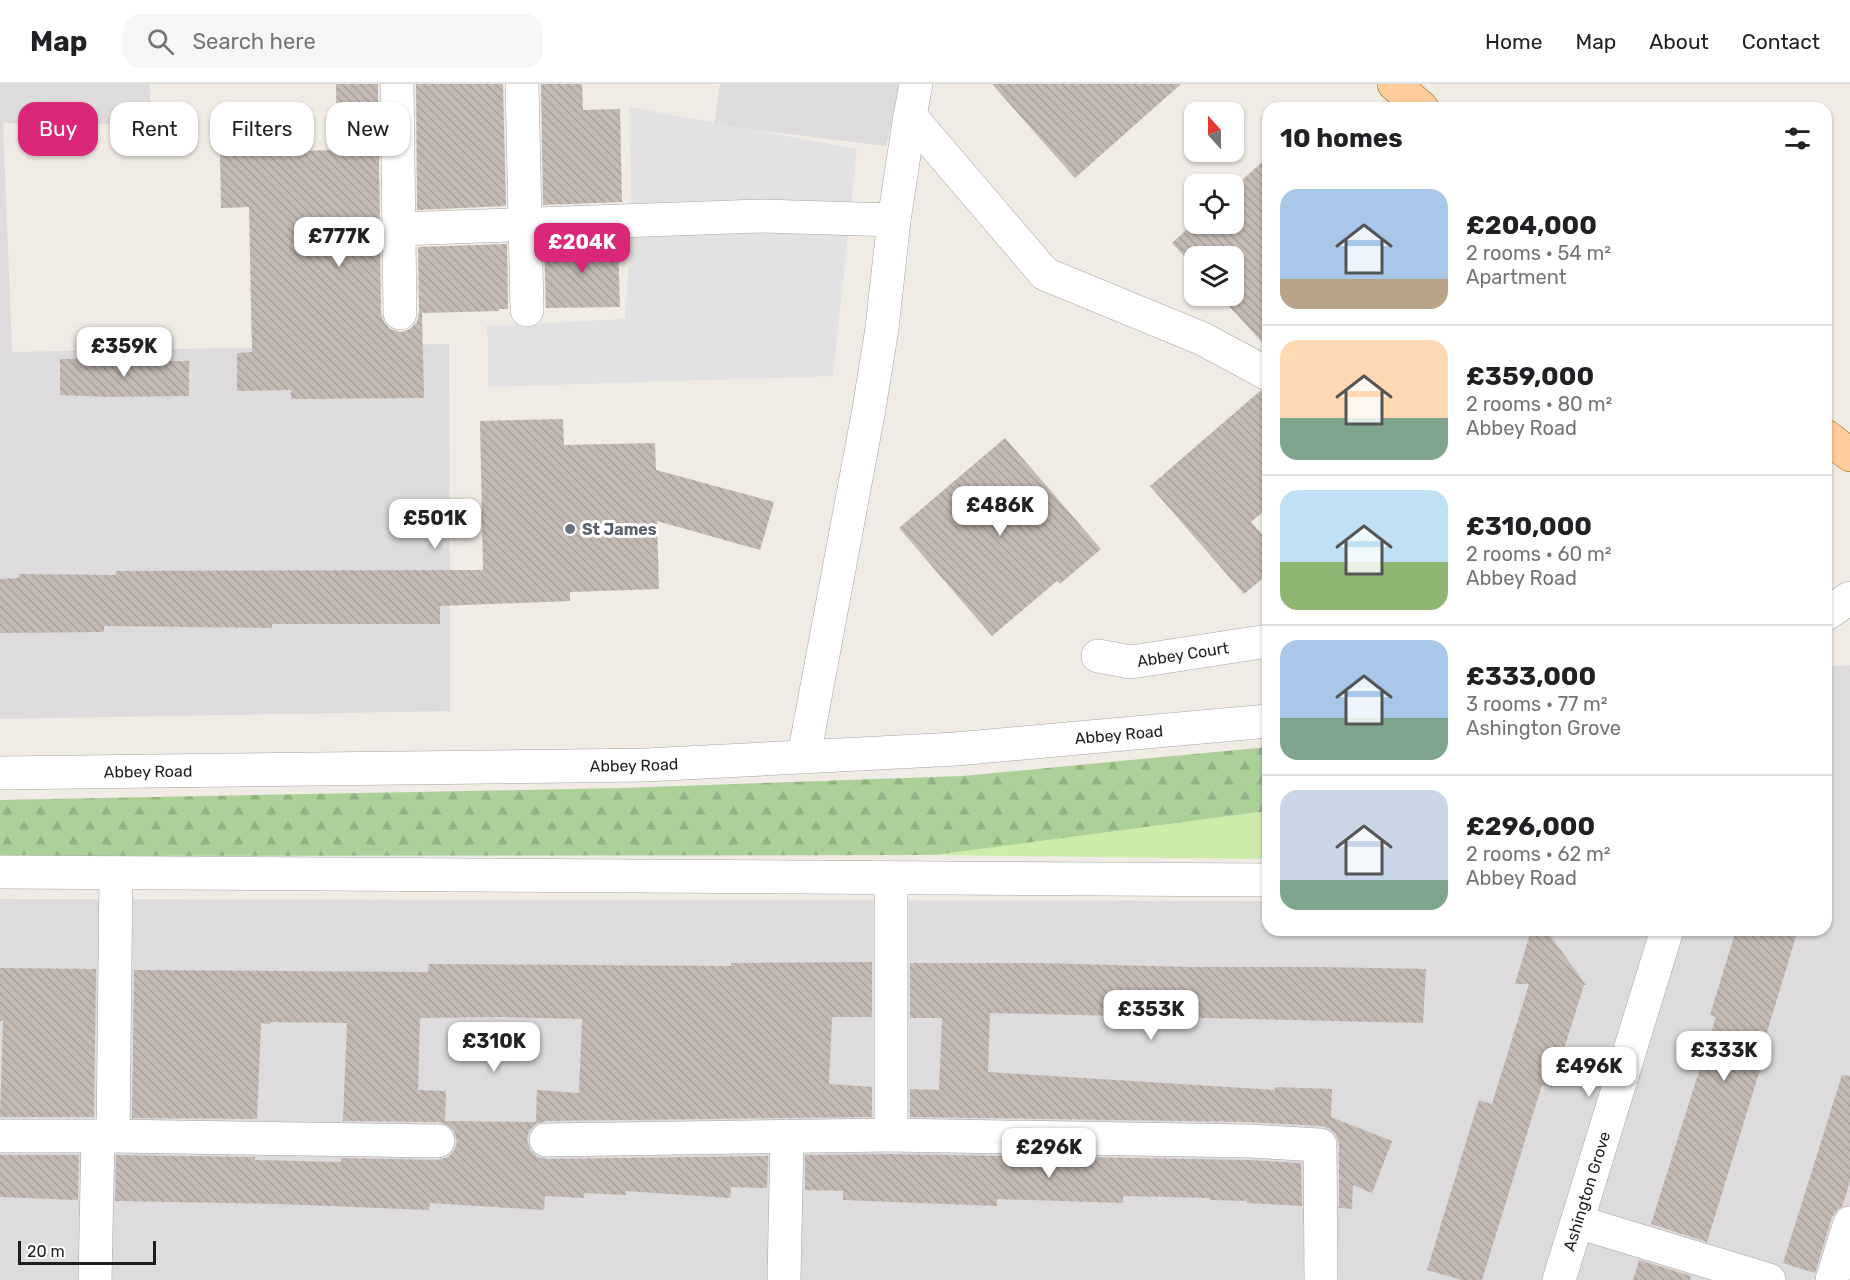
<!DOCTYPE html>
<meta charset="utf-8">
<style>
:root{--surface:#fff;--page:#f6f6f6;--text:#202124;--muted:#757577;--line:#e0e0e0;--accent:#db2777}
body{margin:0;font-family:Rubik,sans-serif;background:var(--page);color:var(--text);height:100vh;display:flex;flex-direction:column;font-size:22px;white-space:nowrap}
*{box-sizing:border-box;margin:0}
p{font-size:20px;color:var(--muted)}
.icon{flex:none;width:33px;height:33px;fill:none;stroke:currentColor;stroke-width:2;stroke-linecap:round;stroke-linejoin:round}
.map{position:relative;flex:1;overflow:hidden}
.side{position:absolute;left:1262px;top:18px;width:570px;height:834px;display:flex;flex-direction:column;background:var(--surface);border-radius:18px;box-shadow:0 2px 4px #0004}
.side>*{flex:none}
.banner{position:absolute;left:18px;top:18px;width:570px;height:54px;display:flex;gap:12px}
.needle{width:39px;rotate:339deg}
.buttons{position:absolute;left:1184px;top:18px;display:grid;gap:12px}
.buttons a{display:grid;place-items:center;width:60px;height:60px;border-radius:12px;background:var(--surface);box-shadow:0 2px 4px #0004;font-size:30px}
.scale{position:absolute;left:18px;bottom:15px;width:138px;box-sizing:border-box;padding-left:6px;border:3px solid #1e1e1e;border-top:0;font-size:16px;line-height:21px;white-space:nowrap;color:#1e1e1e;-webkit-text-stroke:4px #fff;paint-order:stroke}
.price{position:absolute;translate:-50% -51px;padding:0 14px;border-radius:12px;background:#fff;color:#222;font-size:20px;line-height:39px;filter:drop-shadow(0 2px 3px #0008)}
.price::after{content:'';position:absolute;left:50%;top:36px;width:18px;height:14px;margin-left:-9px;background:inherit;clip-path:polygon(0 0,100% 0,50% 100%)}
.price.current{background:var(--accent);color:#fff}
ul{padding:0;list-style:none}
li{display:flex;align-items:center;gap:18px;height:150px;padding:0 18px}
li+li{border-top:2px solid var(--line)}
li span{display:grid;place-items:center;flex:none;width:168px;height:120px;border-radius:18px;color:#555}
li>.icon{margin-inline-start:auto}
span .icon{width:72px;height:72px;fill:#fffc;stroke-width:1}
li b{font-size:26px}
h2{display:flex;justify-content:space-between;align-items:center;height:72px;padding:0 18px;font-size:26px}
.pill{padding:0 21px;border-radius:18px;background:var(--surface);box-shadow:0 2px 4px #0004;font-size:21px;line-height:54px}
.pill.current{background:var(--accent);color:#fff}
header{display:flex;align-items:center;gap:36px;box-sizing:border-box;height:84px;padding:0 30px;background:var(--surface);border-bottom:2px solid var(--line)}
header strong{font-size:28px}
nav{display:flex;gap:33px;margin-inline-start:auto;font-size:21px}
.search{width:420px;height:54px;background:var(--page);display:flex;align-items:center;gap:15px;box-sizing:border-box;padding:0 21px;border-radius:18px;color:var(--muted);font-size:22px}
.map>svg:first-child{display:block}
.residential{fill:#dddbdb}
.grass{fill:#cdeba9}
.forest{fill:url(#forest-firs)}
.parking{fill:#e2e2e2}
.building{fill:url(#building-back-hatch);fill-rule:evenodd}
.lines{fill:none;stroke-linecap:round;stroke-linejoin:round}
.minor-casing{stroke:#a5a5a5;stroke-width:34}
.major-casing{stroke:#995d00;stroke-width:34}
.minor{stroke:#fff;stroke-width:33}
.major{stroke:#fecd9b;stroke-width:33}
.worship-dot{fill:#6b7280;stroke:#fff;stroke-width:2}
.labels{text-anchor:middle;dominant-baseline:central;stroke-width:6;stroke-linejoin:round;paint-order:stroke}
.worship-label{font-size:16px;font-weight:bold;fill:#5b616d;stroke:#fff;text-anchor:start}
.street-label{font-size:16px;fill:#1e1e1e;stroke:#fff}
</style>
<header>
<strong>Map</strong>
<div class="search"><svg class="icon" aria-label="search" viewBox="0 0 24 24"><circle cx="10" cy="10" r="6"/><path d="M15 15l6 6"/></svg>Search here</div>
<nav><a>Home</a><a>Map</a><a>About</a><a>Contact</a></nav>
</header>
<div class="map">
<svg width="1850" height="1196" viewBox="0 0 1850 1196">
<defs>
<pattern id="forest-firs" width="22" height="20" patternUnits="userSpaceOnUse" patternTransform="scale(1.5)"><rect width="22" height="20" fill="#acd098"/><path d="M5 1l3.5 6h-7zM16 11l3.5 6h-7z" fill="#94b283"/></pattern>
<pattern id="building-back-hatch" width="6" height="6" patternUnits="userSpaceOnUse" patternTransform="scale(1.5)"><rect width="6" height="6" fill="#c4bab3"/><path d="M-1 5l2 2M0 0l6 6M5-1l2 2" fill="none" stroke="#a89f9a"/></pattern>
</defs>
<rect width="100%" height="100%" fill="#f0ebe4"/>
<g class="residential">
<polygon points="0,0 150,0 151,41 3,39 12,268 449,260 450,627 0,635"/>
<polygon points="720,0 901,0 886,62 714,41"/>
<polygon points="1850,581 1850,1187 1847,1196 0,1196 0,815 1267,817 1268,846 1826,846 1826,583"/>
</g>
<polygon class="grass" points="1267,727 1267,775 934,771"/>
<polygon class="forest" points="1268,663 1267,727 934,771 0,772 0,716 623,704 963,692"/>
<polygon class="parking" points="629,23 857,65 833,292 488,303 488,255 486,242 625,235 632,138"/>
<g class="building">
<polygon points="336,0 378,0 381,229 384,238 390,245 401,248 410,245 417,238 419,229 418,163 507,160 508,225 499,225 499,227 422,229 424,314 291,315 291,306 237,307 237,269 252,268 249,123 221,124 220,69 337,66"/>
<polygon points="416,0 503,0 506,122 417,126"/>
<polygon points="541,0 582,0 583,26 620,25 622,118 543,121"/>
<polygon points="992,0 1181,0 1075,94"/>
<polygon points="1268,73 1268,265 1220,212 1233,212 1233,172 1194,172 1194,183 1172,159 1194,139 1233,140 1233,104"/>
<polygon points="618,156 620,223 546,224 544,159"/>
<polygon points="130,274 131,277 189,277 189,312 109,313 60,311 60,275"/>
<polygon points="1260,307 1268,309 1268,424 1251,438 1268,457 1268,490 1244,510 1150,402"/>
<polygon points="563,335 564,361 655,359 656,386 774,418 760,466 657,437 659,505 570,508 570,517 440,522 440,540 272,540 272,544 104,542 104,548 0,549 0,495 19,494 19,490 116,491 116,487 483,486 480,337"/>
<polygon points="1005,354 1101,465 1060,500 1057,497 992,552 899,444"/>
<polygon points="1531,846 1546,846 1586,901 1584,901 1552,1003 1542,1001 1482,1196 1462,1196 1427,1186 1479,1016 1492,1020 1529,900 1515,900"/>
<polygon points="1736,846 1798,846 1763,961 1767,963 1707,1158 1651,1140 1716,933 1710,931"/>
<path d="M872,878V933H832L829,1000L872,1003V1033L546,1037L536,1040L529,1047L527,1056L530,1066L537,1073L546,1075L768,1072L767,1104L731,1103L730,1114L626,1107V1111L584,1109V1114L545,1112L544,1126L430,1119L429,1126L279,1120L115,1117L116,1071L255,1073V1076L341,1078V1074L438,1076L448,1073L454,1067L457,1058L454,1047L447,1041L439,1038L343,1037L347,939L270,938V940L261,939L257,1035L132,1034L134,886L428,888L429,880L731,882V879ZM502,933L582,935L579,1009L537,1006L536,1038L445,1037L446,1007L418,1006L420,934Z"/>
<polygon points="910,879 1038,879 1191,883 1319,883 1426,885 1423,939 990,929 988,988 1275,1006 1275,1003 1332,1005 1331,1033 1392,1057 1372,1109 1353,1101 1352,1125 1339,1124 1339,1060 1336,1051 1330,1045 1322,1042 1249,1038 910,1033 910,1005 939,1006 942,934 910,934"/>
<polygon points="0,884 96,885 94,1033 0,1033 3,937 0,937"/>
<polygon points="1842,991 1850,992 1850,1097 1842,1123 1837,1126 1832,1133 1815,1189 1783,1179"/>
<polygon points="891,1070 1248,1076 1301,1079 1302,1122 1247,1119 1247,1117 1210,1116 1210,1114 1123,1112 1123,1119 997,1115 997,1122 843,1116 843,1107 805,1106 805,1071"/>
<polygon points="0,1071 79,1071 78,1116 0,1113"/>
<polygon points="1639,1176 1691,1192 1690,1196 1633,1196"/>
</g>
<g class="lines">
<g class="minor-casing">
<g id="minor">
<polyline points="397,0 400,229"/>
<polyline points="522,0 527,226"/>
<polyline points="916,0 910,32 1045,190 1203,255 1268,290"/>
<polyline points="399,145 760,132 894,136"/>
<polyline points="1826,530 1850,514"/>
<path id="s1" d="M1098,572L1131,578L1268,557"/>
<polyline points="804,672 869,325 882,244 894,136 910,32"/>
<path id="s2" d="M0,689L646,681L956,665L1268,637"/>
<polyline points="0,788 1268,796"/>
<polyline points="891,1051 1249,1057 1320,1061 1321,1196"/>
<polyline points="0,1052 113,1052 116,789"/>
<polyline points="113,1052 438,1057"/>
<polyline points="546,1056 891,1051 891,794"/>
<polyline points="1578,1138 1769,1196"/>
<polyline points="95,1196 98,1052"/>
<polyline points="784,1196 787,1052"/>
<path id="s3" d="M1559,1196L1667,846"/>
<polyline points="1832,1196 1850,1139"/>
</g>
</g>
<g class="major-casing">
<g id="major">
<polyline points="1394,0 1422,24"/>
<polyline points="1826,352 1850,371"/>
</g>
</g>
<use href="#minor" class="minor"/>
<use href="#major" class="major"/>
</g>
<circle class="worship-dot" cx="570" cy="445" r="6"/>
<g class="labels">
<g class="worship-label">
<text x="582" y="445">St James</text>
</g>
<g class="street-label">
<text stroke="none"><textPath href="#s1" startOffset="86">Abbey Court</textPath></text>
<text stroke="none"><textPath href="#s2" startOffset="1120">Abbey Road</textPath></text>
<text stroke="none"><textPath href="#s2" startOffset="634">Abbey Road</textPath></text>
<text stroke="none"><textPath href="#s2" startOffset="148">Abbey Road</textPath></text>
<text stroke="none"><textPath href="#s3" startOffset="93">Ashington Grove</textPath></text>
</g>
</g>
</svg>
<div class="buttons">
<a><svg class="needle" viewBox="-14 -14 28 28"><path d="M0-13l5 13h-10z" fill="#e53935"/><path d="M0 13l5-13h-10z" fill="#757577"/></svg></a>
<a><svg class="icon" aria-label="locate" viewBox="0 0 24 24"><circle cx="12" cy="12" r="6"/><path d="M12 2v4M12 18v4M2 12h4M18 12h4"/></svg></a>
<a><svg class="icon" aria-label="layers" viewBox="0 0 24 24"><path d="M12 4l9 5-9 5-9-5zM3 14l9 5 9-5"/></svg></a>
</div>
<div class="scale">20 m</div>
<b class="price" style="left:339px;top:184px">£777K</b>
<b class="price current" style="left:582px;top:190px">£204K</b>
<b class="price" style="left:124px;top:294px">£359K</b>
<b class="price" style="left:1000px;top:453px">£486K</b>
<b class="price" style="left:435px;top:466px">£501K</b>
<b class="price" style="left:1151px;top:957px">£353K</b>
<b class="price" style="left:494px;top:989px">£310K</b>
<b class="price" style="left:1724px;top:998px">£333K</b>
<b class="price" style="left:1589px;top:1014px">£496K</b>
<b class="price" style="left:1049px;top:1095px">£296K</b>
<div class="banner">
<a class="pill current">Buy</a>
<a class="pill">Rent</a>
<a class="pill">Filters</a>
<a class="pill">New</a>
</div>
<section class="side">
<h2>10 homes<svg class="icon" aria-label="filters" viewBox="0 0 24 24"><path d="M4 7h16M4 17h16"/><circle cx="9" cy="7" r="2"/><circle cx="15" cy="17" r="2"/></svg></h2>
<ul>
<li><span style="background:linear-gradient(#a9c7e8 75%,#b9a48a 0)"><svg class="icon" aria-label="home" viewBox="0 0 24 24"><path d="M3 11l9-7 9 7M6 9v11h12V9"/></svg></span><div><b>£204,000</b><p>2 rooms · 54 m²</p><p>Apartment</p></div></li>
<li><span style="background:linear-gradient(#ffd9b3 65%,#7fa58c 0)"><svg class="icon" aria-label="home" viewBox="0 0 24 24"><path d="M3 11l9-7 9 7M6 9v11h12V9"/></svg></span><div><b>£359,000</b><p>2 rooms · 80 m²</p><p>Abbey Road</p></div></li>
<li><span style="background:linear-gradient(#bfe0f5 60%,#8fb573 0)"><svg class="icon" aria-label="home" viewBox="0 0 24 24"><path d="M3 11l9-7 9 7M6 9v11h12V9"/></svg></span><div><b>£310,000</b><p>2 rooms · 60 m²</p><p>Abbey Road</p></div></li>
<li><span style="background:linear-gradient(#a9c7e8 65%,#7fa58c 0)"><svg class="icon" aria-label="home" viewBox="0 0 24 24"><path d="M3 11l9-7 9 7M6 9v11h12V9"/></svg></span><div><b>£333,000</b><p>3 rooms · 77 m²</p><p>Ashington Grove</p></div></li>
<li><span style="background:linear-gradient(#c9d6e8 75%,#7fa58c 0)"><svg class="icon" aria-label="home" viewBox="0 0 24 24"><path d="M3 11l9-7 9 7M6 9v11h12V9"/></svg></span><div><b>£296,000</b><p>2 rooms · 62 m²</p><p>Abbey Road</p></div></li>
</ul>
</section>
</div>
